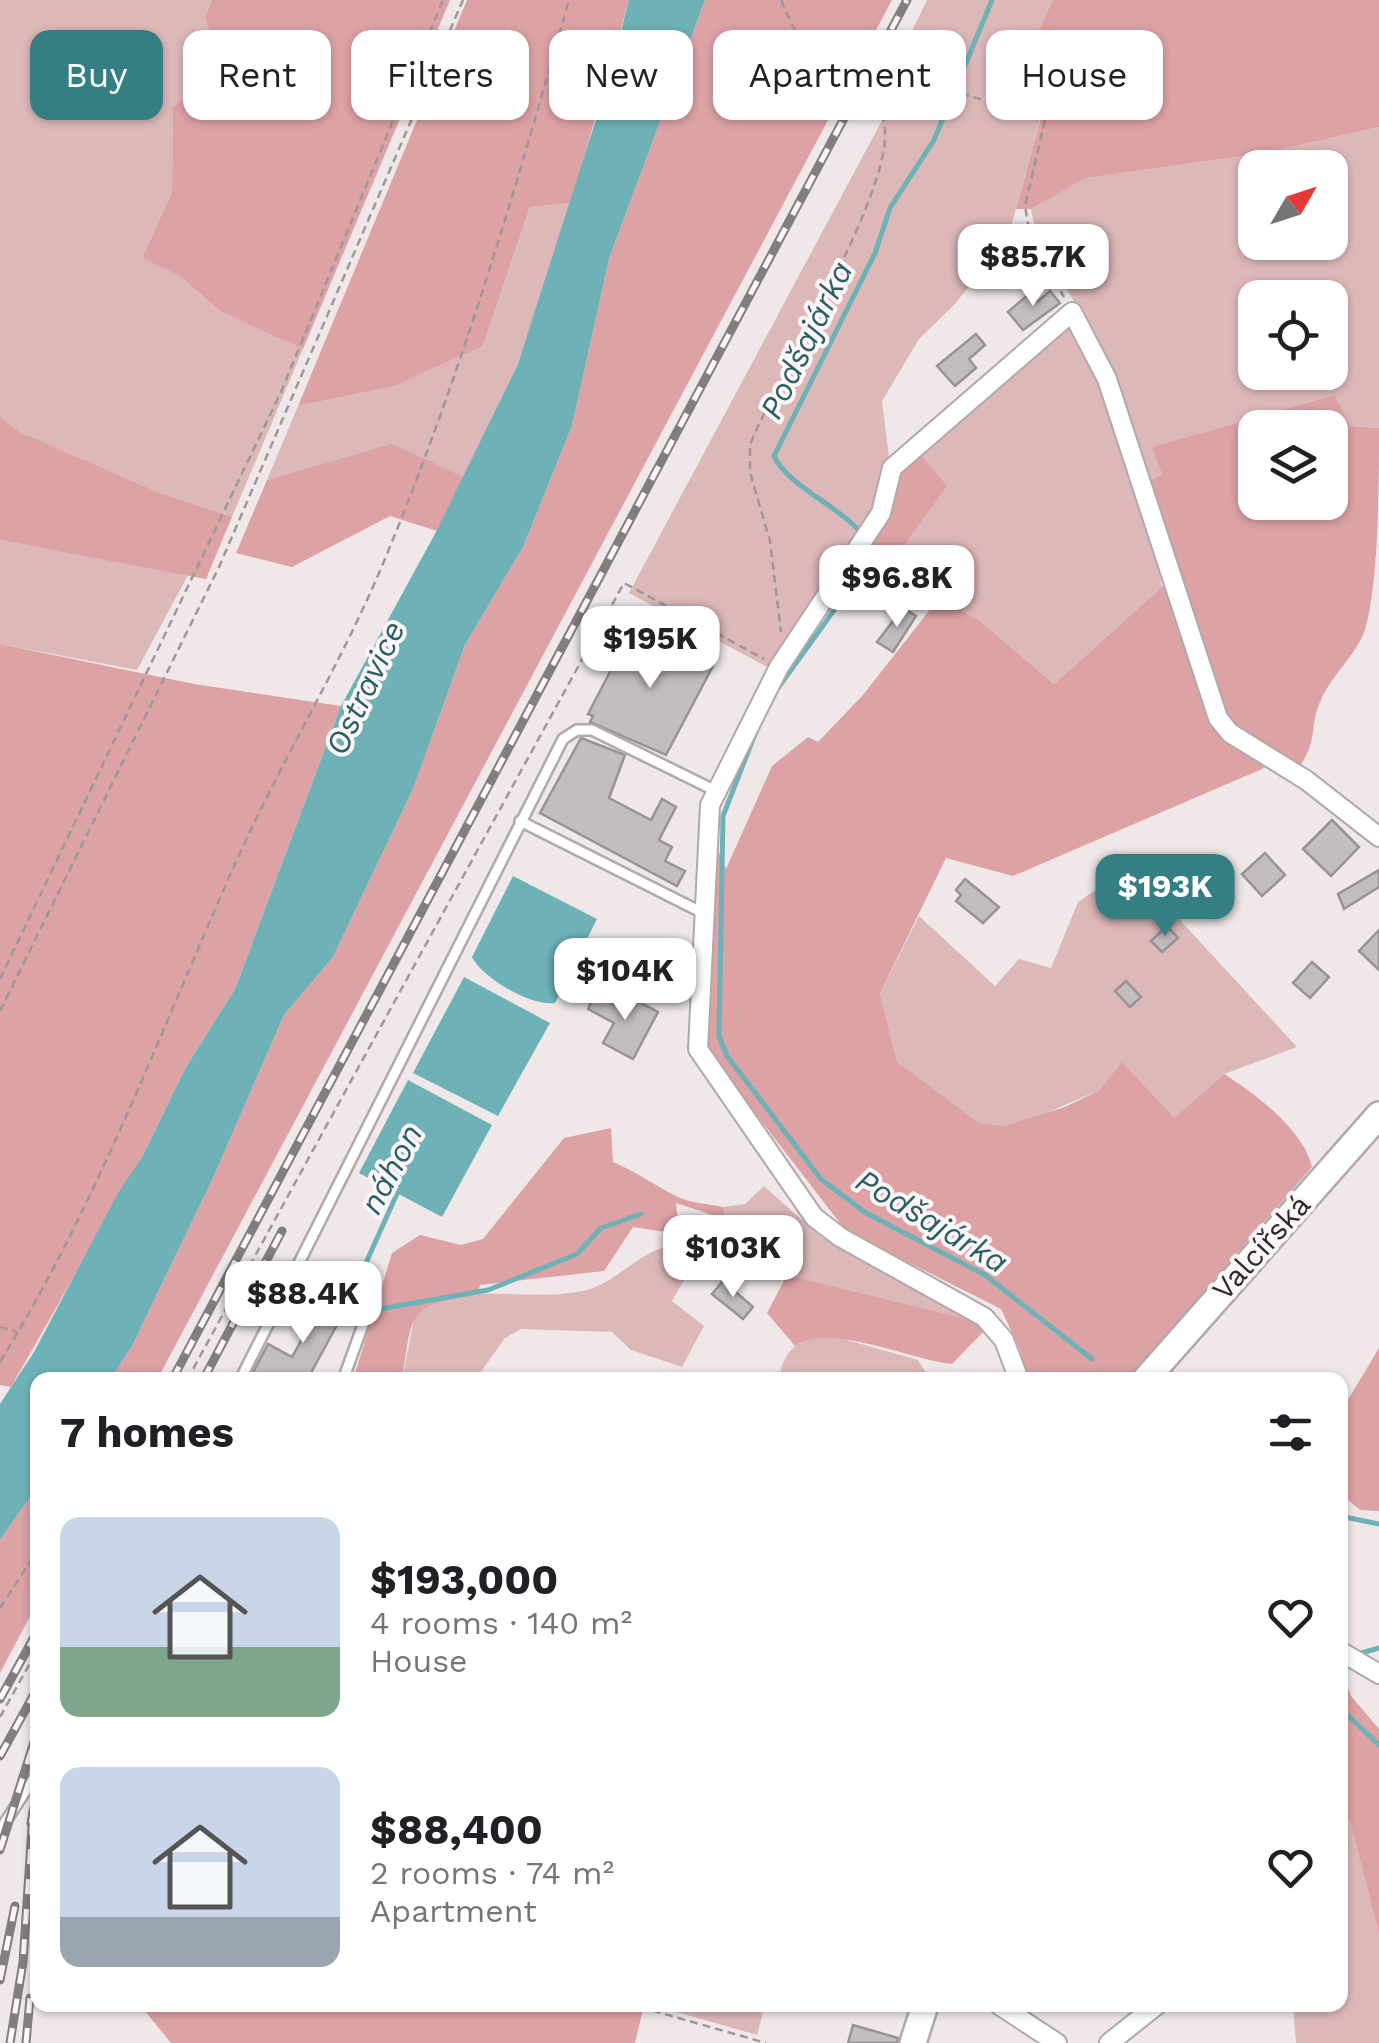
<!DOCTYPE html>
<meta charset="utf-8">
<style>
:root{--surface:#fff;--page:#f6f6f6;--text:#202124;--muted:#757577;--accent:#357e83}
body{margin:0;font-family:"Work Sans",sans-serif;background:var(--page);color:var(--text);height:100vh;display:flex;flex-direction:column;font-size:38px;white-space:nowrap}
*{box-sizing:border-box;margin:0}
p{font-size:32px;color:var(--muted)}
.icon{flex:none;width:55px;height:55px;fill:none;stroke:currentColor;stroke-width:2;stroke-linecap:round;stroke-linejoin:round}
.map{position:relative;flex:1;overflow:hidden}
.sheet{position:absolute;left:30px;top:1372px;width:1318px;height:640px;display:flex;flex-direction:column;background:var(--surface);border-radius:20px;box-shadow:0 2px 8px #0004}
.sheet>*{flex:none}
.guide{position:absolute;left:30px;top:30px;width:1320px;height:90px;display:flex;gap:20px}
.needle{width:65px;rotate:51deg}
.controls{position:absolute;left:1238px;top:150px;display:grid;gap:20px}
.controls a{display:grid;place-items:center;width:110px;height:110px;border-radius:20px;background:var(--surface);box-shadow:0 2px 8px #0004;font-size:50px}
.price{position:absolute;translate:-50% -85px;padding:0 22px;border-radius:20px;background:#fff;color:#222;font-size:32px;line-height:65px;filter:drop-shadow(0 2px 5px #0008)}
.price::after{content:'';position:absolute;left:50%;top:60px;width:30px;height:22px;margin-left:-15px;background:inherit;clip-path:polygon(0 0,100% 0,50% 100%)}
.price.active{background:var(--accent);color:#fff}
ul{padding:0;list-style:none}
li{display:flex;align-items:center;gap:30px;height:250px;padding:0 30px}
li span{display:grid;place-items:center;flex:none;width:280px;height:200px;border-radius:20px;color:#555}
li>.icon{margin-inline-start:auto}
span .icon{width:120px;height:120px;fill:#fffc;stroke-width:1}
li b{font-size:42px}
h2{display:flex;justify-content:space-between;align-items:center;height:120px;padding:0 30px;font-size:42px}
.pill{padding:0 35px;border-radius:20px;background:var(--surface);box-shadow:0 2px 8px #0004;font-size:35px;line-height:90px}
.pill.active{background:var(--accent);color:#fff}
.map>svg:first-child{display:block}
.green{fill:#ddb8b9;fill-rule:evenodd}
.forest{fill:#dca2a4;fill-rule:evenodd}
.water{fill:#6eb2b7}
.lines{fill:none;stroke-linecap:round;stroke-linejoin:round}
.stream{stroke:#6eb2b7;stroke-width:5}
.building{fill:#c4bdbd;stroke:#9a9393;stroke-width:2.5}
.service-casing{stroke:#b1a9a9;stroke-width:14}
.minor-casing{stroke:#b1a9a9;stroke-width:22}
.secondary-casing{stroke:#b1a9a9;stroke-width:30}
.path{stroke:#9e9898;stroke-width:2.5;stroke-dasharray:8 5;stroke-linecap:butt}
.service{stroke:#fff;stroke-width:9}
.minor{stroke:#fff;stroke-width:18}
.secondary{stroke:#fff;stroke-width:25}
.rail-casing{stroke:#837e7e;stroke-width:9}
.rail{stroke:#fdf5f6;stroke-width:5;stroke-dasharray:15;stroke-linecap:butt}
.labels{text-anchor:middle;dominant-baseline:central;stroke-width:8;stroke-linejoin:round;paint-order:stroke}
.street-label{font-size:30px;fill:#2d2a2a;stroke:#fdf5f6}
.water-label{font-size:32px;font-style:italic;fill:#286165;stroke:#fdf5f6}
</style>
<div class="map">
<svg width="1379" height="2043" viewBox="0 0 1379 2043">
<rect width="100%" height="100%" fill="#f0e8e8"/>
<g class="green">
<polygon points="0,0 212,0 205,17 217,56 203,83 173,108 172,192 142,258 181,277 221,312 303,349 232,517 158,492 18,431 0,417"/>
<polygon points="927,0 1053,0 1023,62 1042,113 1008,238 954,305 919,339 882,401 890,465 876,511 771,669 629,593 902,83 901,53"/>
<path d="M1379,127V428L1350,426L1333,395L1153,447L1162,474L1149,481C1130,420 1106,363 1077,307C1059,273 1037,247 1031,209L1086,178L1265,153ZM1255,168H1330V242H1255ZM1255,298H1330V372H1255Z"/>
<polygon points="571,203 518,364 464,477 392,445 267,480 298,406 395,386 483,346 530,207"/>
<path d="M1061,328L1075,330C1120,409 1146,498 1162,587L1054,684L979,620L887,568L908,536L916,450Z"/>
<polygon points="0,540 188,575 137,670 0,644"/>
<polygon points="1130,866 1297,1047 1224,1074 1174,1118 1100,1090 1027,1121 1004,1126 978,1123 897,1062 880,993 919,916 995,986 1019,959 1051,968 1078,902"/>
<polygon points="764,1186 821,1237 972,1320 787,1275 794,1264 725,1219 723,1207 745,1204"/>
<path d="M665,1247L686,1259L689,1271L672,1301L704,1326L682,1367L631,1350L612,1332L521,1329L505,1338L475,1380H402L414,1319L420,1307C472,1282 529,1302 583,1291C615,1284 634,1256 665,1247Z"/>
<path d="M829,1335L918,1360L931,1380H780C780,1351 802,1336 829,1335Z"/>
<polygon points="1350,1819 1379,1934 1379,2043 1296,2043 1293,2005 1340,2005 1340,1822"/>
<polygon points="652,2005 765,2005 757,2035"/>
</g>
<g class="forest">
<polygon points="212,0 450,0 303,349 221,312 181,277 142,258 172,192 173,107 203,83 217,56 205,17"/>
<polygon points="467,0 629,0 571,203 530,207 483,346 395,386 298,406"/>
<polygon points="705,0 892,0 157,1380 110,1380 132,1346 213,1178 284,1015 333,957 413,789 465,645 523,547 572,426 609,259"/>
<polygon points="1053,0 1379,0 1379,127 1265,153 1086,178 1031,209 1016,209 1042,114 1015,106 1023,62"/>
<path d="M1334,395L1350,426L1379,428C1379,482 1379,582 1365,630C1355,657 1331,675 1320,702C1309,727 1319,739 1299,767L1276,753L1262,769L1013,876L946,858L880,993L897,1062L979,1123L1004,1126L1065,1107L1100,1090L1122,1062L1174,1118L1224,1074C1256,1094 1304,1131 1312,1167L1127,1380H1028L1020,1350L1001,1309L846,1231L711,1056L706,1043L713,839L726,869L772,766L808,737L818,742L863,695L939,598L979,620L1054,684L1162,587L1172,572L1149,481L1162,474L1152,447ZM1255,428H1330V502H1255Z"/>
<polygon points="0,417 18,431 158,492 232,517 206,579 0,540"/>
<polygon points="392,444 464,477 437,531 390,516 292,567 236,553 267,480"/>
<path d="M916,450L947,486L887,568L866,553C884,518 889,478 916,450Z"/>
<polygon points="0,644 194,684 341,706 235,989 186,1067 142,1157 11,1387 0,1385"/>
<path d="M611,1128L613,1162C637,1172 654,1185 676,1196C688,1203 709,1204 723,1207L725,1219L676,1203L679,1234L633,1227L604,1271L480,1285L477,1294C405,1305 413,1314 402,1380H353L392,1253L420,1235L461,1245L483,1239L564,1138Z"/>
<path d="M787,1275L972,1320L984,1331L952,1364C912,1360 825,1321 795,1346L767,1313Z"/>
<polygon points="1379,1348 1379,1511 1360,1510 1341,1494 1340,1413"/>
<polygon points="37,1487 37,1603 0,1673 0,1540"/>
<polygon points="1340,1661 1351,1696 1379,1729 1379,1934 1350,1820 1340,1822"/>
<polygon points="140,2005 644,2005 635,2043 171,2043"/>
</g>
<g class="water">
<polygon points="629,0 705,0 609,259 572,426 523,547 465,645 413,789 333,957 284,1015 213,1178 132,1346 110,1380 38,1380 37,1487 0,1540 0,1404 34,1352 118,1193 142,1157 186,1067 235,989 341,706 437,530 518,364 607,85"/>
<path d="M513,876L597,919L555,1003C532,1007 482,978 472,957Z"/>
<polygon points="464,977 550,1023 498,1116 413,1073"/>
<polygon points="408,1080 492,1125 442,1217 359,1173"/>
</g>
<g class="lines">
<g class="stream">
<path d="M861,533C839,506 787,485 774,456L875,253L890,208L934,140L992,0"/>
<polyline points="778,688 873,556 869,541"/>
<polyline points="757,729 723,816 719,1036 727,1056 821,1179 866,1213 985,1275 1092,1359"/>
<polyline points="400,1187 365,1265 352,1314 488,1290 577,1254 601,1228 641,1214"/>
<polyline points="1340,1516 1379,1524"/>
<polyline points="1358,1654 1379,1648"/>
<polyline points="1340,1708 1379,1745"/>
</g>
</g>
<g class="building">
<polygon points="1050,291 1060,303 1023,330 1008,312 1030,293 1037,302"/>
<polygon points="976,334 985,345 969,359 976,368 955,386 937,366"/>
<polygon points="903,608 916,616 893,652 877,642"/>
<polygon points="635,624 713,666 666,755 590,722 593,716 588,714"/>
<polygon points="581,738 625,755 609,798 651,820 662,799 676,807 659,840 672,847 665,861 685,871 677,886 540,813"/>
<polygon points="1332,820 1359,847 1331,876 1303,849"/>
<polygon points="1265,853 1285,875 1262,896 1242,874"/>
<polygon points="1379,870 1379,887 1344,909 1338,894"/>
<polygon points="965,879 999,907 983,923 956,901 961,895 956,890"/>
<polygon points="1167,926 1178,938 1162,952 1151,941"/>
<polygon points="1379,930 1379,970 1359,951"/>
<polygon points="1312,962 1329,977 1310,998 1293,983"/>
<polygon points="1126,981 1141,997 1130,1007 1115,991"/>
<polygon points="595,994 621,1008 628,996 658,1012 633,1059 603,1043 614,1023 588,1009"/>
<polygon points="723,1281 753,1307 743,1319 712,1294"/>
<polygon points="328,1292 349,1303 307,1380 249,1380 268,1344 292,1357"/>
<polygon points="853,2025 898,2038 897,2043 848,2043"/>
</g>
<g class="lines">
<g class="service-casing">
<g id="service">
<polyline points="520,821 703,913"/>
<polyline points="240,1380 563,739 577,730 592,730 716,791"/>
<polyline points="343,1380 364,1322"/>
<polyline points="0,1830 38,1772"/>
</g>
</g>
<g class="minor-casing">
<g id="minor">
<polyline points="1019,1380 1004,1340 984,1317 840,1237 814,1217 698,1049 710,805 779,667 881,513 892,468 1072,312 1107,379 1218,718 1230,733 1306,780 1379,837"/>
<polyline points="1340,1651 1379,1674"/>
<polyline points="999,2005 1057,2043"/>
<polyline points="1109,2043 1157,2005"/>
</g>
</g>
<g class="secondary-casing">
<g id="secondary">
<polyline points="1145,1380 1379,1115"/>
<polyline points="913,2043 925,2005"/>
</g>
</g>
<g class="path">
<path d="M781,0C793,28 806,56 829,77C845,92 872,95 882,117C907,172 773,383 750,445V472L770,541L781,632"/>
<polyline points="1054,82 1025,206 1031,241 1064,297"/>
<polyline points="873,102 936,86 1043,118"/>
<polyline points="0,979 281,392 443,0"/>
<polyline points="0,1011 219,567 463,0"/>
<polyline points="0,1327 17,1332"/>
<path d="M0,1362C96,1207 161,1030 235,864C280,763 339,668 382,566C459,382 515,192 569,0"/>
<polyline points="187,1380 624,583 764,659"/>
<polyline points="0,1608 38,1550"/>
<polyline points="0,1717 38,1649"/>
<polyline points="640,2007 766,2043"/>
</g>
<use href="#service" class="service"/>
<use href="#minor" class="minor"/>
<use href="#secondary" class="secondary"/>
<g class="rail-casing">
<g id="rail">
<polyline points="172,1380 907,0"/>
<polyline points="203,1380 282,1231"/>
<polyline points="0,1699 38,1630"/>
<polyline points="0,1756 38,1687"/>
<polyline points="31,1823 38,1787"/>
<polyline points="0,1850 38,1729"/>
<polyline points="0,1980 15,1906"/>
<polyline points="10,2043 23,1962 33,1812"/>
<polyline points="26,2043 30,1998"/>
</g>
</g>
<use href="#rail" class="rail"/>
</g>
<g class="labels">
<g class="street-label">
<text transform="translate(1261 1247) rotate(-48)">Valcířská</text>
</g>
<g class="water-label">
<text transform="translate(806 340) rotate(-64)">Podšajárka</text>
<text transform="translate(365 688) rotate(-65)">Ostravice</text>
<text transform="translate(391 1169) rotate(-62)">náhon</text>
<text transform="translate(932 1221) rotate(31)">Podšajárka</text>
</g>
</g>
</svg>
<div class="controls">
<a><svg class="needle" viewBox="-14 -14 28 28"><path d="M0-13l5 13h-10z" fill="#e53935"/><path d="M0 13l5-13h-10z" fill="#757577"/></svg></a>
<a><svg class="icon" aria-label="locate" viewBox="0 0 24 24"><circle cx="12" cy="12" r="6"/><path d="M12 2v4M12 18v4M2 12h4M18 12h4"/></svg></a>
<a><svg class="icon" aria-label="layers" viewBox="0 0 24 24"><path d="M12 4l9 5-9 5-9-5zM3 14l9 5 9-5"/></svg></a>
</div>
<b class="price" style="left:1033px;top:309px">$85.7K</b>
<b class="price" style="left:897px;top:630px">$96.8K</b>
<b class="price" style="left:650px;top:691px">$195K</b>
<b class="price active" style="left:1165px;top:939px">$193K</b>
<b class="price" style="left:625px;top:1023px">$104K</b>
<b class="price" style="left:733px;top:1300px">$103K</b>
<b class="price" style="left:303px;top:1346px">$88.4K</b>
<div class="guide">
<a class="pill active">Buy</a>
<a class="pill">Rent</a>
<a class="pill">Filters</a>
<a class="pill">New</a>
<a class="pill">Apartment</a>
<a class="pill">House</a>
</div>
<section class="sheet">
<h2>7 homes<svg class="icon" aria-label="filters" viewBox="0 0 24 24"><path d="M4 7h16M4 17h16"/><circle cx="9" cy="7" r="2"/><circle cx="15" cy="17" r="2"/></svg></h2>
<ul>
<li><span style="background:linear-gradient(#c9d6e8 65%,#7fa58c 0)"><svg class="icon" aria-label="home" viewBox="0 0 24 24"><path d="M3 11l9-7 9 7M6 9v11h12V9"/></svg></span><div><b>$193,000</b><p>4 rooms · 140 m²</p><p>House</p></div><svg class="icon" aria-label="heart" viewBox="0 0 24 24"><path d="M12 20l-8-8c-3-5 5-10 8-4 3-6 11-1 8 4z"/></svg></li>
<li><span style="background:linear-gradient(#c9d6e8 75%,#9aa5b1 0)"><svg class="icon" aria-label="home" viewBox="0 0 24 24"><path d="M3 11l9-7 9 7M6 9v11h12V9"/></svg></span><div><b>$88,400</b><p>2 rooms · 74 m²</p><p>Apartment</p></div><svg class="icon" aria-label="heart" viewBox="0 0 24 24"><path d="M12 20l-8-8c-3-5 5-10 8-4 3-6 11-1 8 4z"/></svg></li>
</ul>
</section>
</div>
